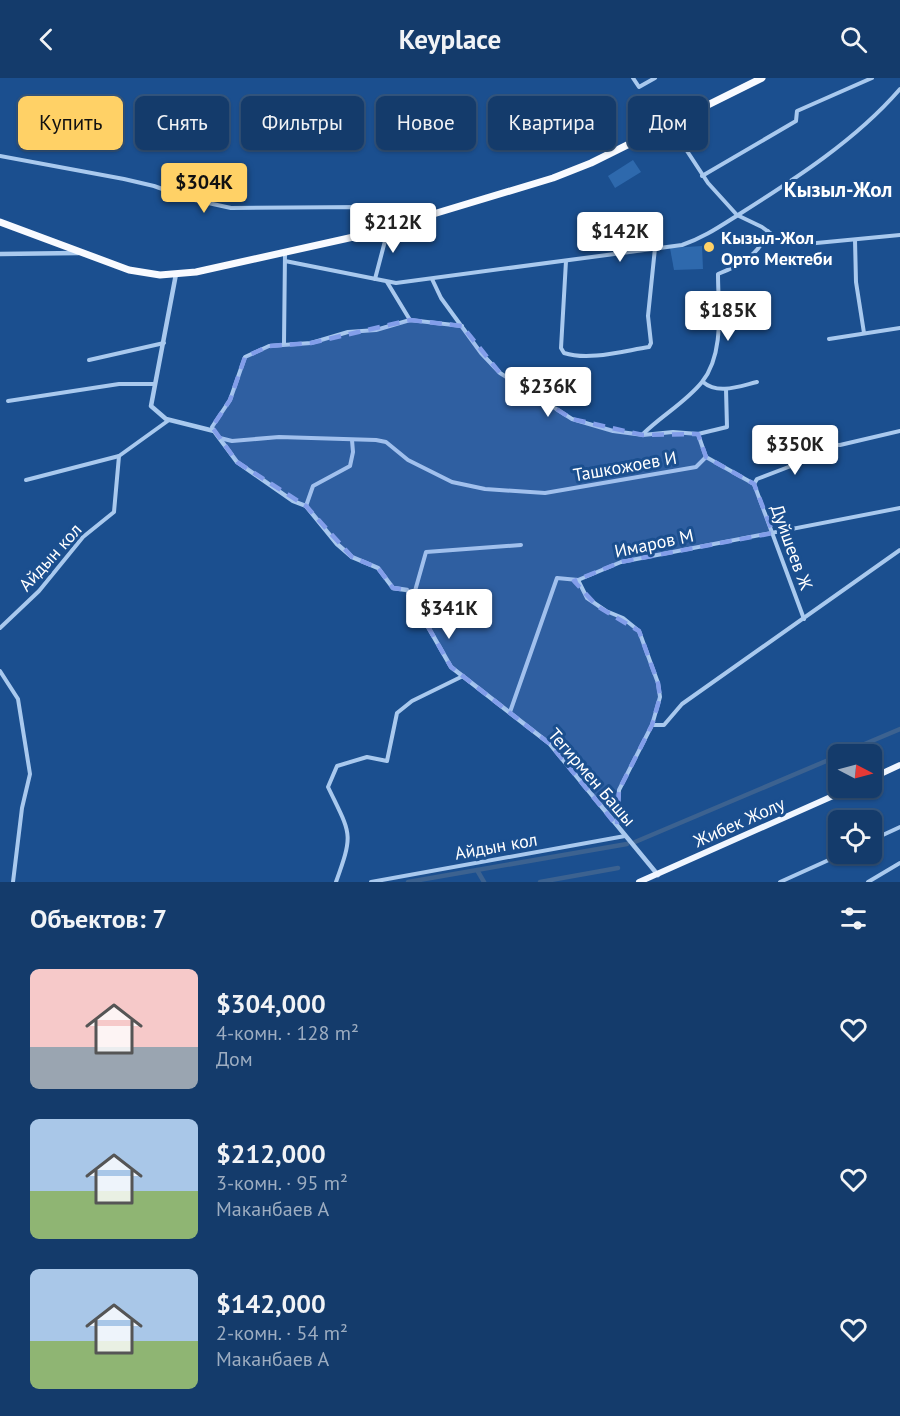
<!DOCTYPE html>
<html lang="ru">
<meta charset="utf-8">
<style>
:root{--surface:#143b6b;--page:#214673;--text:#f1f3f6;--muted:#9dadc1;--line:#33557e;--accent:#ffd166}
body{margin:0;font-family:"PT Sans",sans-serif;background:var(--page);color:var(--text);height:100vh;display:flex;flex-direction:column;font-size:22px;white-space:nowrap}
*{box-sizing:border-box;margin:0}
p{font-size:20px;color:var(--muted)}
.icon{flex:none;width:33px;height:33px;fill:none;stroke:currentColor;stroke-width:2;stroke-linecap:round;stroke-linejoin:round}
.map{position:relative;height:804px;overflow:hidden}
.drawer{display:flex;flex-direction:column;background:var(--surface);flex:1}
.drawer>*{flex:none}
.hud{position:absolute;left:18px;top:18px;width:864px;height:54px;display:flex;gap:12px}
.needle{width:39px;rotate:96deg}
.fabs{position:absolute;left:828px;top:666px;display:grid;gap:12px}
.fabs a{display:grid;place-items:center;width:54px;height:54px;border-radius:9px;background:var(--surface);box-shadow:0 2px 4px #0004,0 0 0 2px var(--line);font-size:30px}
.price{position:absolute;translate:-50% -51px;padding:0 14px;border-radius:6px;background:#fff;color:#222;font-size:20px;line-height:39px;filter:drop-shadow(0 2px 3px #0008)}
.price::after{content:'';position:absolute;left:50%;top:36px;width:18px;height:14px;margin-left:-9px;background:inherit;clip-path:polygon(0 0,100% 0,50% 100%)}
.price.current{background:var(--accent);color:#111}
ul{padding:0;list-style:none}
li{display:flex;align-items:center;gap:18px;height:150px;padding:0 30px}
li span{display:grid;place-items:center;flex:none;width:168px;height:120px;border-radius:9px;color:#555}
li>.icon{margin-inline-start:auto}
span .icon{width:72px;height:72px;fill:#fffc;stroke-width:1}
li b{font-size:26px}
h2{display:flex;justify-content:space-between;align-items:center;height:72px;padding:0 30px;font-size:26px}
.chip{padding:0 21px;border-radius:9px;background:var(--surface);box-shadow:0 2px 4px #0004,0 0 0 2px var(--line);font-size:21px;line-height:54px}
.chip.current{background:var(--accent);color:#111}
header{display:flex;justify-content:space-between;align-items:center;height:78px;padding:0 30px;background:var(--surface);font-size:27px;font-weight:600}
.map>svg:first-child{display:block}
.green{fill:#2e69ad}
.lines{fill:none;stroke-linecap:round;stroke-linejoin:round}
.canal{stroke:#3c6290;stroke-width:4.5}
.minor{stroke:#a9c9ee;stroke-width:4}
.tertiary{stroke:#a9c9ee;stroke-width:4.5}
.primary{stroke:#f0f6ff;stroke-width:6}
.trunk{stroke:#f8faff;stroke-width:7}
.marked{fill:#839eea;fill-opacity:0.2;stroke:#839eea;stroke-width:4.5;stroke-dasharray:12 8;stroke-linejoin:round}
.poi-dot{fill:#ffd166;stroke:#1b4f8f;stroke-width:2}
.labels{text-anchor:middle;dominant-baseline:central;stroke-width:6;stroke-linejoin:round;paint-order:stroke}
.poi-label{font-size:18px;font-weight:bold;fill:#fff;stroke:#1b4f8f;text-anchor:start}
.street-label{font-size:18px;fill:#fff;stroke:#1b4f8f}
.quarter-label{font-size:21px;font-weight:bold;fill:#fff;stroke:#1b4f8f}
</style>
<header><svg class="icon" aria-label="back" viewBox="0 0 24 24"><path d="M15 5l-7 7 7 7"/></svg>Keyplace<svg class="icon" aria-label="search" viewBox="0 0 24 24"><circle cx="10" cy="10" r="6"/><path d="M15 15l6 6"/></svg></header>
<div class="map">
<svg width="900" height="804" viewBox="0 0 900 804">
<rect width="100%" height="100%" fill="#1b4f8f"/>
<g class="green">
<polygon points="633,82 641,94 615,110 608,98"/>
<polygon points="702,168 703,191 674,192 670,170"/>
</g>
<g class="lines">
<g class="canal">
<polyline points="841,676 900,651"/>
<polyline points="635,764 838,678"/>
<polyline points="477,792 484,804"/>
<polyline points="408,804 627,766"/>
<polyline points="540,804 618,790"/>
</g>
<g class="minor">
<polyline points="633,0 639,9 655,0"/>
<polyline points="670,47 708,105 737,137 762,149 780,162 806,166 900,157"/>
<polyline points="0,78 124,101 154,108 190,121 231,130 363,129 372,141 377,143 400,143"/>
<polyline points="702,98 796,43 797,33 872,0"/>
<polyline points="855,162 856,204 864,255"/>
<path d="M285,183L396,205L682,167C703,160 719,149 738,137C795,101 856,62 900,11"/>
<path d="M566,183L561,270L564,275C589,283 623,273 649,269L651,265L648,238L655,170"/>
<polyline points="375,201 385,163 383,151"/>
<polyline points="432,201 441,220 481,275 500,295 572,341 613,353 643,357 673,354 698,356 727,349 726,311"/>
<polyline points="387,204 410,242"/>
<polyline points="829,261 900,250"/>
<polyline points="284,266 285,175"/>
<polyline points="89,282 164,265"/>
<path d="M703,304C718,317 740,308 757,304"/>
<polyline points="8,323 119,306 154,306"/>
<polyline points="214,353 212,349 230,322 245,279 269,268 311,265 348,254 376,252 410,242 462,248"/>
<path d="M643,356C661,338 686,324 702,304C725,275 718,229 718,196C741,187 759,177 768,153"/>
<polyline points="698,356 706,379"/>
<polyline points="220,360 232,363 279,359 376,362 386,364 408,382 452,404 485,411 545,415 696,389 706,379"/>
<polyline points="757,375 818,366 840,367 900,353"/>
<polyline points="706,379 754,406"/>
<polyline points="26,402 119,378"/>
<polyline points="754,406 804,541"/>
<polyline points="754,406 757,401 791,388 787,371"/>
<polyline points="306,428 313,408 350,388 353,374 352,362"/>
<polyline points="578,502 587,520 606,533 623,540 639,553 658,605 660,619 652,647 619,712 617,747"/>
<polyline points="413,520 426,474 521,467"/>
<polyline points="0,550 39,513 83,459 114,434 119,378 169,342"/>
<polyline points="0,593 18,621 30,696 22,730 13,804"/>
<polyline points="510,634 557,500 578,502 621,484 900,430"/>
<polyline points="652,647 664,647 682,626 900,472"/>
<polyline points="872,762 900,749"/>
<path d="M336,804C354,754 351,757 328,709L337,688L367,679L387,683L397,635L412,623L463,598"/>
<polyline points="371,804 625,758"/>
<polyline points="780,804 842,776"/>
<polyline points="868,804 900,785"/>
</g>
<g class="tertiary">
<polyline points="0,176 78,175"/>
<polyline points="176,196 151,328 166,341 214,353 237,384 293,423 306,428 337,466 352,479 378,490 393,510 407,512 451,589 550,666 658,797"/>
</g>
<g class="primary">
<polyline points="872,700 900,687"/>
<polyline points="639,804 851,710"/>
</g>
<polyline class="trunk" points="0,144 129,192 160,197 196,194 367,156 553,100 591,85 762,0"/>
</g>
<path class="marked" d="M410,242L462,248L500,295L572,341L643,357L698,356L706,379L754,406L773,455L621,484L574,503L597,528L639,553L658,605L660,619L652,647L619,712L617,748L550,666L451,589L407,512L393,510L378,490L352,479L306,428L237,384L212,349L230,322L245,279L269,268L311,265Z"/>
<circle class="poi-dot" cx="709" cy="169" r="6"/>
<g class="labels">
<g class="poi-label">
<text x="721" y="159">Кызыл-Жол<tspan x="721" dy="21">Орто Мектеби</tspan></text>
</g>
<g class="street-label">
<text transform="translate(625 388) rotate(-10)">Ташкожоев И</text>
<text transform="translate(654 465) rotate(-12)">Имаров М</text>
<text transform="translate(792 469) rotate(70)">Дуйшеев Ж</text>
<text transform="translate(50 479) rotate(-48)">Айдын кол</text>
<text transform="translate(592 699) rotate(49)">Тегирмен Башы</text>
<text transform="translate(739 744) rotate(-24)">Жибек Жолу</text>
<text transform="translate(496 768) rotate(-10)">Айдын кол</text>
</g>
<g class="quarter-label">
<text x="838" y="111">Кызыл-Жол</text>
</g>
</g>
</svg>
<div class="fabs">
<a><svg class="needle" viewBox="-14 -14 28 28"><path d="M0-13l5 13h-10z" fill="#e53935"/><path d="M0 13l5-13h-10z" fill="#9dadc1"/></svg></a>
<a><svg class="icon" aria-label="locate" viewBox="0 0 24 24"><circle cx="12" cy="12" r="6"/><path d="M12 2v4M12 18v4M2 12h4M18 12h4"/></svg></a>
</div>
<b class="price current" style="left:204px;top:136px">$304K</b>
<b class="price" style="left:393px;top:176px">$212K</b>
<b class="price" style="left:620px;top:185px">$142K</b>
<b class="price" style="left:728px;top:264px">$185K</b>
<b class="price" style="left:548px;top:340px">$236K</b>
<b class="price" style="left:795px;top:398px">$350K</b>
<b class="price" style="left:449px;top:562px">$341K</b>
<div class="hud">
<a class="chip current">Купить</a>
<a class="chip">Снять</a>
<a class="chip">Фильтры</a>
<a class="chip">Новое</a>
<a class="chip">Квартира</a>
<a class="chip">Дом</a>
</div>
</div>
<section class="drawer">
<h2>Объектов: 7<svg class="icon" aria-label="filters" viewBox="0 0 24 24"><path d="M4 7h16M4 17h16"/><circle cx="9" cy="7" r="2"/><circle cx="15" cy="17" r="2"/></svg></h2>
<ul>
<li><span style="background:linear-gradient(#f6c9c9 65%,#9aa5b1 0)"><svg class="icon" aria-label="home" viewBox="0 0 24 24"><path d="M3 11l9-7 9 7M6 9v11h12V9"/></svg></span><div><b>$304,000</b><p>4-комн. · 128 m²</p><p>Дом</p></div><svg class="icon" aria-label="heart" viewBox="0 0 24 24"><path d="M12 20l-8-8c-3-5 5-10 8-4 3-6 11-1 8 4z"/></svg></li>
<li><span style="background:linear-gradient(#a9c7e8 60%,#8fb573 0)"><svg class="icon" aria-label="home" viewBox="0 0 24 24"><path d="M3 11l9-7 9 7M6 9v11h12V9"/></svg></span><div><b>$212,000</b><p>3-комн. · 95 m²</p><p>Маканбаев А</p></div><svg class="icon" aria-label="heart" viewBox="0 0 24 24"><path d="M12 20l-8-8c-3-5 5-10 8-4 3-6 11-1 8 4z"/></svg></li>
<li><span style="background:linear-gradient(#a9c7e8 60%,#8fb573 0)"><svg class="icon" aria-label="home" viewBox="0 0 24 24"><path d="M3 11l9-7 9 7M6 9v11h12V9"/></svg></span><div><b>$142,000</b><p>2-комн. · 54 m²</p><p>Маканбаев А</p></div><svg class="icon" aria-label="heart" viewBox="0 0 24 24"><path d="M12 20l-8-8c-3-5 5-10 8-4 3-6 11-1 8 4z"/></svg></li>
</ul>
</section>
